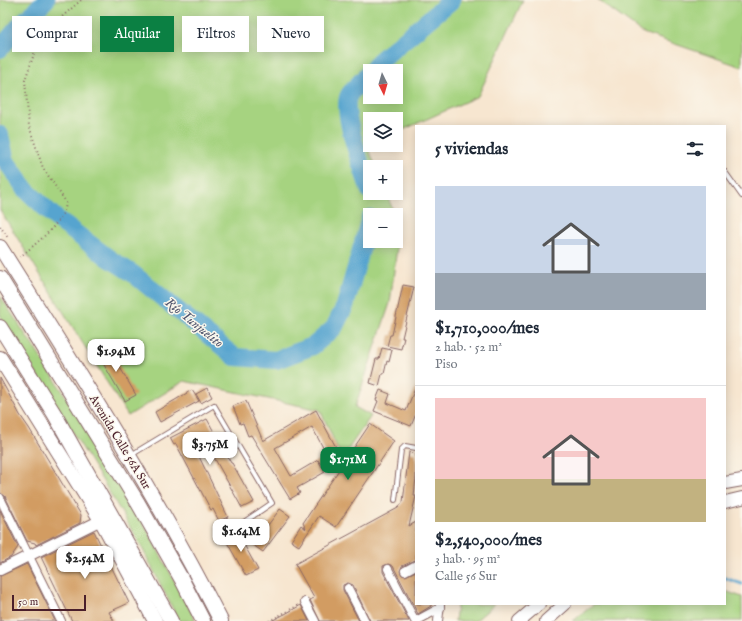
<!DOCTYPE html>
<html lang="es">
<meta charset="utf-8">
<style>
:root{--surface:#fff;--page:#f6f6f7;--text:#1f2937;--muted:#747a83;--line:#e0e1e3;--accent:#0b8043}
body{margin:0;font-family:"IM FELL English",serif;background:var(--page);color:var(--text);height:100vh;display:flex;flex-direction:column;font-size:15px;white-space:nowrap}
*{box-sizing:border-box;margin:0}
p{font-size:13px;color:var(--muted)}
.icon{flex:none;width:22px;height:22px;fill:none;stroke:currentColor;stroke-width:2;stroke-linecap:round;stroke-linejoin:round}
.map{position:relative;flex:1;overflow:hidden}
.details{position:absolute;left:415px;top:125px;width:311px;height:480px;display:flex;flex-direction:column;background:var(--surface);border-radius:0px;box-shadow:0 2px 10px #0003}
.details>*{flex:none}
.guide{position:absolute;left:12px;top:16px;width:343px;height:36px;display:flex;gap:8px}
.needle{width:26px;rotate:175deg}
.buttons{position:absolute;left:363px;top:64px;display:grid;gap:8px}
.buttons a{display:grid;place-items:center;width:40px;height:40px;border-radius:0px;background:var(--surface);box-shadow:0 2px 10px #0003;font-size:20px}
.scale{position:absolute;left:12px;bottom:10px;width:74px;box-sizing:border-box;padding-left:4px;border:2px solid #4a1f2b;border-top:0;font-size:11px;line-height:14px;white-space:nowrap;color:#4a1f2b;-webkit-text-stroke:3px #fbf7ec;paint-order:stroke}
.price{position:absolute;translate:-50% -34px;padding:0 9px;border-radius:8px;background:#fff;color:#222;font-size:13px;line-height:26px;filter:drop-shadow(0 1px 2px #0008)}
.price::after{content:'';position:absolute;left:50%;top:24px;width:12px;height:9px;margin-left:-6px;background:inherit;clip-path:polygon(0 0,100% 0,50% 100%)}
.price.active{background:var(--accent);color:#fff}
ul{padding:0;list-style:none}
li{display:grid;align-content:center;gap:8px;height:212px;padding:0 20px}
li+li{border-top:1px solid var(--line)}
li span{display:grid;place-items:center;height:124px;border-radius:0px;color:#555}
li>.icon{margin-inline-start:auto}
span .icon{width:72px;height:72px;fill:#fffc;stroke-width:1}
li b{font-size:17px}
h2{display:flex;justify-content:space-between;align-items:center;height:48px;padding:0 20px;font-size:17px}
.chip{padding:0 14px;border-radius:0px;background:var(--surface);box-shadow:0 2px 10px #0003;font-size:14px;line-height:36px}
.chip.active{background:var(--accent);color:#fff}
.map>svg:first-child{display:block}
.green{fill:#a6d380;stroke:#787956;fill-rule:evenodd}
.lines{fill:none;stroke-linecap:round;stroke-linejoin:round}
.stream{stroke:#56a4cf;stroke-width:3}
.river{stroke:#56a4cf;stroke-width:18}
.building{fill:#d29c62}
.service-casing{stroke:#876565;stroke-width:6}
.minor-casing{stroke:#876565;stroke-width:10}
.tertiary-casing{stroke:#876565;stroke-width:12}
.secondary-casing{stroke:#876565;stroke-width:14}
.trunk-casing{stroke:#876565;stroke-width:16}
.path{stroke:#876565;stroke-width:2;stroke-dasharray:1 3;stroke-linecap:butt}
.service{stroke:#fff;stroke-width:4}
.minor{stroke:#fff;stroke-width:8}
.tertiary{stroke:#fff;stroke-width:10}
.secondary{stroke:#fff;stroke-width:12}
.trunk{stroke:#fff;stroke-width:14}
.labels{text-anchor:middle;dominant-baseline:central;stroke-width:3;stroke-linejoin:round;paint-order:stroke}
.street-label{font-size:12px;fill:#4a1f2b;stroke:#fbf7ec}
.water-label{font-size:13px;font-style:italic;fill:#4f546d;stroke:#fbf7ec}
</style>
<div class="map">
<svg width="742" height="621" viewBox="0 0 742 621">
<rect width="100%" height="100%" fill="#fbf7ec"/>
<filter id="ink" filterUnits="userSpaceOnUse"><feTurbulence type="fractalNoise" baseFrequency=".025" numOctaves="2"/><feDisplacementMap in="SourceGraphic" scale="8" xChannelSelector="R" yChannelSelector="G"/><feConvolveMatrix kernelMatrix="1 2 1 2 8 2 1 2 1" color-interpolation-filters="sRGB"/></filter>
<filter id="wash" filterUnits="userSpaceOnUse"><feTurbulence type="fractalNoise" baseFrequency=".012" numOctaves="4" result="noise"/><feDisplacementMap in="SourceGraphic" scale="16" xChannelSelector="R" yChannelSelector="G"/><feGaussianBlur stdDeviation="0.9" result="paint"/><feColorMatrix in="noise" values="0 0 0 0 0 0 0 0 0 0 0 0 0 0 0 0 0 1.4 0 .05"/><feComposite in="paint" operator="in"/></filter>
<g filter="url(#wash)">
<rect width="100%" height="100%" fill="#f7e6d0"/>
<g class="green">
<path d="M0,0H523L478,96L396,133V119H370V144L367,145L376,167H370V193H386L393,210V215H370V241H396L397,247L390,303L355,407L371,416L342,458L320,410L184,381L128,416L0,210ZM370,71H396V97H370Z"/>
<polygon points="598,0 742,0 742,67 643,33"/>
<polygon points="0,297 1,297 56,381 131,500 196,621 179,621 140,544 104,483 0,315"/>
<polygon points="725,591 742,597 742,621 573,621 594,604 725,604"/>
<polygon points="457,604 495,604 475,621 455,621"/>
</g>
<g class="lines">
<polyline class="stream" points="725,578 742,584"/>
<g class="river">
<polyline points="0,49 21,24 46,0"/>
<polyline points="371,71 379,61 452,0"/>
<path d="M370,72C364,79 354,87 349,95C340,111 364,172 370,191"/>
<polyline points="0,135 6,161 26,190 58,220 110,259 132,273 235,357 276,360 313,346 334,328 345,306 370,218"/>
</g>
</g>
<g id="blocks">
<g class="building">
<polygon points="403,285 414,287 402,338 404,338 401,349 387,346 390,335 392,335"/>
<polygon points="107,345 136,395 125,401 96,351"/>
<polygon points="382,348 392,350 389,362 387,361 384,374 382,374 379,386 370,383 376,359 379,359"/>
<polygon points="0,378 20,415 29,428 81,515 80,523 36,545 35,543 27,541 5,496 0,493"/>
<polygon points="416,386 416,414 411,426 374,411 378,401 376,400 380,390 390,394 387,403 406,411"/>
<polygon points="207,388 212,397 201,403 196,394"/>
<polygon points="192,390 199,401 160,422 155,412"/>
<polygon points="246,401 263,441 316,410 337,449 327,455 312,427 275,448 291,476 318,460 325,472 297,488 300,493 290,499 251,435 248,436 243,423 240,424 233,406"/>
<polygon points="207,419 231,463 232,463 254,502 242,508 205,441 194,446 228,517 219,521 213,509 211,510 176,444 174,445 170,438"/>
<polygon points="370,424 394,441 336,527 319,516 299,546 291,541 301,525 306,529 303,523"/>
<polygon points="409,452 416,454 416,477 414,496 416,496 409,526 416,522 416,560 402,566 400,571 402,575 405,576 416,571 416,604 431,604 431,606 418,614 393,566 388,564 383,566 383,572 409,621 370,621 353,585 348,583 343,585 343,590 359,621 320,621 310,600 314,598 295,564 398,508 403,502"/>
<polygon points="280,509 290,516 263,552 253,545"/>
<polygon points="0,510 18,547 11,557 0,563"/>
<polygon points="236,530 258,570 246,576 224,537"/>
<polygon points="94,531 129,603 109,612 114,621 72,621 41,557"/>
<polygon points="27,564 55,621 0,621 0,576"/>
<polygon points="301,605 309,621 271,621 285,614"/>
</g>
</g>
</g>
<g filter="url(#ink)">
<use href="#blocks" fill-opacity="0" stroke="#876565" stroke-width="1"/>
<g class="lines">
<g class="service-casing">
<g id="service">
<polyline points="725,172 742,196"/>
<polyline points="131,455 214,405 272,503 244,522"/>
<polyline points="395,500 401,450 405,446 416,448"/>
</g>
</g>
<g class="minor-casing">
<g id="minor">
<polyline points="0,498 61,621"/>
<polyline points="388,569 415,621"/>
<polyline points="405,571 416,565"/>
<polyline points="348,588 365,621"/>
<polyline points="305,602 315,621"/>
<polyline points="416,621 440,608"/>
<polyline points="438,621 440,605"/>
</g>
</g>
<g class="tertiary-casing">
<polyline id="tertiary" points="0,570 101,520"/>
</g>
<g class="secondary-casing">
<g id="secondary">
<polyline points="725,483 742,480"/>
<polyline points="725,502 742,498"/>
<polyline points="519,621 539,604"/>
<polyline points="546,621 565,604"/>
</g>
</g>
<g class="trunk-casing">
<g id="trunk">
<path d="M0,247C77,370 155,492 221,621"/>
<polyline points="0,278 138,503 182,580 203,621"/>
<polyline points="0,327 55,415 171,621"/>
<polyline points="0,358 101,520 115,546 155,621"/>
</g>
</g>
<g class="path">
<polyline points="0,226 8,238"/>
<path d="M20,257C34,245 66,221 66,202L43,168L29,126L25,80L34,54L45,32L81,0"/>
<polyline points="269,621 299,605"/>
</g>
<use href="#service" class="service"/>
<use href="#minor" class="minor"/>
<use href="#tertiary" class="tertiary"/>
<use href="#secondary" class="secondary"/>
<use href="#trunk" class="trunk"/>
</g>
</g>
<g class="labels">
<g class="street-label">
<text transform="translate(120 442) rotate(59)">Avenida Calle 56A Sur</text>
</g>
<g class="water-label">
<text transform="translate(194 323) rotate(39)">Río Tunjuelito</text>
</g>
</g>
</svg>
<div class="buttons">
<a><svg class="needle" viewBox="-14 -14 28 28"><path d="M0-13l5 13h-10z" fill="#e53935"/><path d="M0 13l5-13h-10z" fill="#747a83"/></svg></a>
<a><svg class="icon" aria-label="layers" viewBox="0 0 24 24"><path d="M12 4l9 5-9 5-9-5zM3 14l9 5 9-5"/></svg></a>
<a>+</a>
<a>−</a>
</div>
<div class="scale">50 m</div>
<b class="price" style="left:116px;top:373px">$1.94M</b>
<b class="price" style="left:210px;top:466px">$3.75M</b>
<b class="price active" style="left:348px;top:481px">$1.71M</b>
<b class="price" style="left:241px;top:553px">$1.64M</b>
<b class="price" style="left:85px;top:580px">$2.54M</b>
<div class="guide">
<a class="chip">Comprar</a>
<a class="chip active">Alquilar</a>
<a class="chip">Filtros</a>
<a class="chip">Nuevo</a>
</div>
<section class="details">
<h2>5 viviendas<svg class="icon" aria-label="filters" viewBox="0 0 24 24"><path d="M4 7h16M4 17h16"/><circle cx="9" cy="7" r="2"/><circle cx="15" cy="17" r="2"/></svg></h2>
<ul>
<li><span style="background:linear-gradient(#c9d6e8 70%,#9aa5b1 0)"><svg class="icon" aria-label="home" viewBox="0 0 24 24"><path d="M3 11l9-7 9 7M6 9v11h12V9"/></svg></span><div><b>$1,710,000/mes</b><p>2 hab. · 52 m²</p><p>Piso</p></div></li>
<li><span style="background:linear-gradient(#f6c9c9 65%,#c2b280 0)"><svg class="icon" aria-label="home" viewBox="0 0 24 24"><path d="M3 11l9-7 9 7M6 9v11h12V9"/></svg></span><div><b>$2,540,000/mes</b><p>3 hab. · 95 m²</p><p>Calle 56 Sur</p></div></li>
</ul>
</section>
</div>
